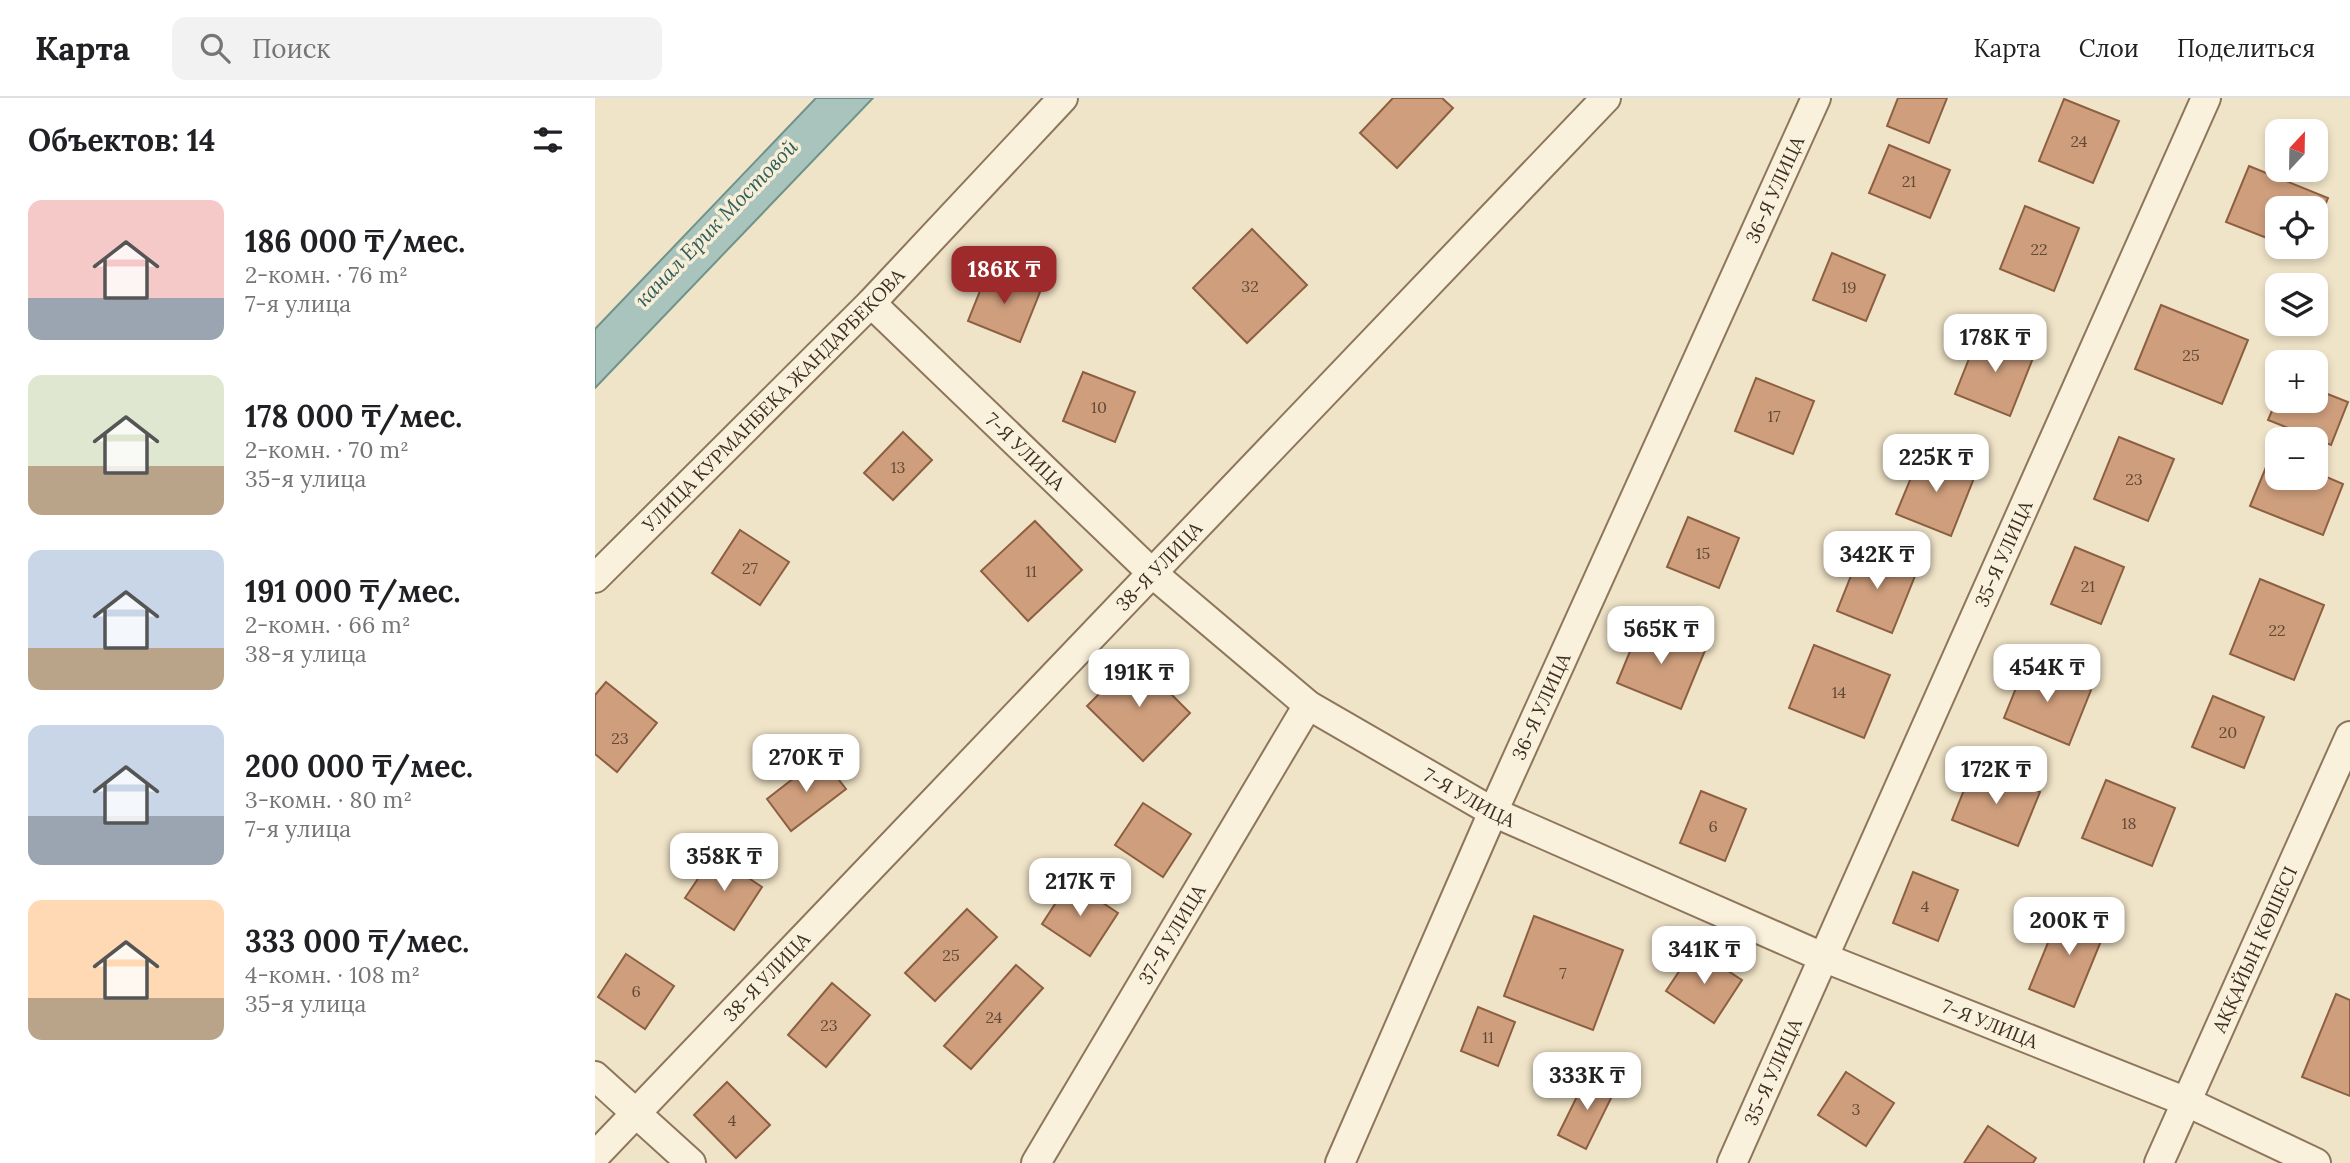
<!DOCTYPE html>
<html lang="ru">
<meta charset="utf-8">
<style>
:root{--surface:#fff;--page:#f2f2f2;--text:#202124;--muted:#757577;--line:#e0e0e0;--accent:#9e2a2b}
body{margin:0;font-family:Lora,serif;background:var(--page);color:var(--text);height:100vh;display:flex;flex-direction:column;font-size:26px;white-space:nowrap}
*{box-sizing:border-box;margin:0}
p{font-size:23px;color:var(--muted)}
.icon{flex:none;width:38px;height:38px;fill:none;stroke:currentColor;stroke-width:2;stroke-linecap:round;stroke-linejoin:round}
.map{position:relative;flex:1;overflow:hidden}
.panel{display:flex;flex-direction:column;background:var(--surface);width:595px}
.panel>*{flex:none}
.needle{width:46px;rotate:22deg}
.controls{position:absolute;left:1670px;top:21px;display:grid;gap:14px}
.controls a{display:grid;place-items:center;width:63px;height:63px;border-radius:14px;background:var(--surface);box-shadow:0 4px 10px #0003;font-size:35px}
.price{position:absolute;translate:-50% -60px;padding:0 16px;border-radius:14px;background:#fff;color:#222;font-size:23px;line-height:46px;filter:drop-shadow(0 2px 4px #0008)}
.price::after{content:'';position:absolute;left:50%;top:42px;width:21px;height:16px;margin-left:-10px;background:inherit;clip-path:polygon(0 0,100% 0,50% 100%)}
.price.active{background:var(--accent);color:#fff}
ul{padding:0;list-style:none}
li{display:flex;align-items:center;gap:21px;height:175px;padding:0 28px}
li span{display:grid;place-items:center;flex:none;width:196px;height:140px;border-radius:14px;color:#555}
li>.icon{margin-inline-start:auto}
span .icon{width:84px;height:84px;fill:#fffc;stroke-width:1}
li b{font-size:30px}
h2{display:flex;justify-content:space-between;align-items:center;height:84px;padding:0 28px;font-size:30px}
header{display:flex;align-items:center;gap:42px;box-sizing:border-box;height:98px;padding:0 35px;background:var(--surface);border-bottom:2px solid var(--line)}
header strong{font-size:33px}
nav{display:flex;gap:38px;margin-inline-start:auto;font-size:24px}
.search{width:490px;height:63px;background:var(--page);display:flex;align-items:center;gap:18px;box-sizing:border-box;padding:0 24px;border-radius:14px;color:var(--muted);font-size:26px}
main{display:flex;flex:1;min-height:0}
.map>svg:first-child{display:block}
.water{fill:#a9c4bc;stroke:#6f938a;stroke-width:2}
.building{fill:#cf9f7d;stroke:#8d5f41;stroke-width:2}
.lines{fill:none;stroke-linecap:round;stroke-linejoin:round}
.minor-casing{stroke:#8d765c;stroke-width:32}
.minor{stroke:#faf1dc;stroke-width:28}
.labels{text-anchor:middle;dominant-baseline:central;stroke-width:7;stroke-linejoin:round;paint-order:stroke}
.number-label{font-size:16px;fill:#624a37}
.street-label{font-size:19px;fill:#3d2e20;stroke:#f7eed8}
.water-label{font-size:21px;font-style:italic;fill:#2f5d5a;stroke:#f7eed8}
</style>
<header>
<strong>Карта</strong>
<div class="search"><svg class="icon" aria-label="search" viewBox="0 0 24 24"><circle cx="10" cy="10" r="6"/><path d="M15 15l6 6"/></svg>Поиск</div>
<nav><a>Карта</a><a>Слои</a><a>Поделиться</a></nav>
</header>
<main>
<section class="panel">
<h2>Объектов: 14<svg class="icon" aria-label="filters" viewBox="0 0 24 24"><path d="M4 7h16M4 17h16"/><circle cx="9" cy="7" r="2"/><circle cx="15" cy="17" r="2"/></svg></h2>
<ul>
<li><span style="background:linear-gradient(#f6c9c9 70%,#9aa5b1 0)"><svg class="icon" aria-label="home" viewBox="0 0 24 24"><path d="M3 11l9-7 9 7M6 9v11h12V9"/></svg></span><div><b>186 000 ₸/мес.</b><p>2-комн. · 76 m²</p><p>7-я улица</p></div></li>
<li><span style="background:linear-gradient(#dfe7d0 65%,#b9a48a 0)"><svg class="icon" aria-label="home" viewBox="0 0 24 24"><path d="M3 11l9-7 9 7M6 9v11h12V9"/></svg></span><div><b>178 000 ₸/мес.</b><p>2-комн. · 70 m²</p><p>35-я улица</p></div></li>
<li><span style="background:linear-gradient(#c9d6e8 70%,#b9a48a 0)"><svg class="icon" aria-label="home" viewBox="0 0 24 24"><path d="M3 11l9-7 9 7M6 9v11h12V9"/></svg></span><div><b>191 000 ₸/мес.</b><p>2-комн. · 66 m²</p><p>38-я улица</p></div></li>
<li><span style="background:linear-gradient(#c9d6e8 65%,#9aa5b1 0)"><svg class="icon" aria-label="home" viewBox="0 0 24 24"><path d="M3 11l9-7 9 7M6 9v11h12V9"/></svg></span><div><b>200 000 ₸/мес.</b><p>3-комн. · 80 m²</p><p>7-я улица</p></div></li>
<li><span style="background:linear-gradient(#ffd9b3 70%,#b9a48a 0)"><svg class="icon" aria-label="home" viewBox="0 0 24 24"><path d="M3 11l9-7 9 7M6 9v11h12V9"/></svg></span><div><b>333 000 ₸/мес.</b><p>4-комн. · 108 m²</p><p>35-я улица</p></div></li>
</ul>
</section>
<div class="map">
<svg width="1755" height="1065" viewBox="0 0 1755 1065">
<rect width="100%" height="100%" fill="#f0e4c8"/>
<polygon class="water" points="221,0 278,0 0,290 0,231"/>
<g class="building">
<polygon points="798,0 847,0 858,10 802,70 765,35"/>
<polygon points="1303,0 1352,0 1334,45 1292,28"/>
<polygon points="1469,1 1524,23 1498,85 1444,63"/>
<polygon points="1294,47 1355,72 1335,120 1274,95"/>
<polygon points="1654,68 1733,100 1720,131 1720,110 1682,110 1682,144 1631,124"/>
<polygon points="1430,108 1484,130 1459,193 1405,171"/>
<polygon points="657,131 712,187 652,245 598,190"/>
<polygon points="1237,155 1290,177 1271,223 1218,202"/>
<polygon points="393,173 445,194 425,244 373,223"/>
<polygon points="1566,207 1653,242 1627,306 1540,271"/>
<polygon points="1385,233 1440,255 1415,318 1360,296"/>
<polygon points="488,274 540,294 520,344 468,323"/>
<polygon points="1161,280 1219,303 1198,356 1140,333"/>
<polygon points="1720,291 1753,304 1736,347 1673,322 1682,301 1720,303"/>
<polygon points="308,334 337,362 298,402 269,375"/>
<polygon points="1524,339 1579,361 1553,423 1499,401"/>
<polygon points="1327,353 1381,375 1356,438 1301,416"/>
<polygon points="1676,357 1682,359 1682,380 1720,380 1720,374 1748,386 1728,437 1655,408"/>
<polygon points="1093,419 1144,440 1124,490 1072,469"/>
<polygon points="440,423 487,472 433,523 386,473"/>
<polygon points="145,432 194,464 165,507 117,475"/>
<polygon points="1480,449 1529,469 1506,526 1456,506"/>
<polygon points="1267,450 1322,473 1297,535 1242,513"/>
<polygon points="1665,481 1729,507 1699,582 1635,556"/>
<polygon points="1047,524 1111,550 1086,611 1022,585"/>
<polygon points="1219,547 1295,577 1269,640 1194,610"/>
<polygon points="540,560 595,615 548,663 492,608"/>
<polygon points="1431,565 1496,592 1474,647 1409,620"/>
<polygon points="11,584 62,625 22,674 0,656 0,597"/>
<polygon points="1618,598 1669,619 1649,670 1597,649"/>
<polygon points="226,659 251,691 196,733 172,701"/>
<polygon points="1379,667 1445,694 1423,748 1357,722"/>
<polygon points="1511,682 1580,710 1557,768 1487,740"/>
<polygon points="1106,693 1151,711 1130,763 1085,745"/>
<polygon points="548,705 596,736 568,779 520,747"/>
<polygon points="119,757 167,789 139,832 90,800"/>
<polygon points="1318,774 1363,792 1343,843 1298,825"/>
<polygon points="475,783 523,815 495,858 447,826"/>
<polygon points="1468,808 1513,826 1479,909 1434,891"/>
<polygon points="372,811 402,839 340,903 310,875"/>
<polygon points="939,818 1028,852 998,932 909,898"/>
<polygon points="1099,851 1147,882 1119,925 1071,893"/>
<polygon points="31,856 79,888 50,931 3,899"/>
<polygon points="421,867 448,890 376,971 349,948"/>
<polygon points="237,885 275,917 231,969 193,937"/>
<polygon points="1741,896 1755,902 1755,998 1707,979"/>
<polygon points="883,909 920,924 903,968 866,953"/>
<polygon points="1251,974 1299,1005 1271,1048 1223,1017"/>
<polygon points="993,976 1021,990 991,1051 963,1037"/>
<polygon points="132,984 175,1027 141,1060 99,1017"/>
<polygon points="1393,1028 1441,1060 1438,1065 1369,1065"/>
</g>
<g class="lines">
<g class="minor-casing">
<g id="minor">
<path id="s1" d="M276,205L556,474L713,607L898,714L1230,860L1592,1004L1721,1065"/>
<path id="s2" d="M0,480L276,205L468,0"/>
<polyline points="0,978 96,1065"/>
<path id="s3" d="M0,1058L1011,0"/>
<path id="s4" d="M441,1065L713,607"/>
<path id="s5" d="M745,1065L898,714L1221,0"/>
<path id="s6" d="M1137,1065L1611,0"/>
<path id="s7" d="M1564,1065L1755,638"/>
</g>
</g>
<use href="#minor" class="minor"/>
</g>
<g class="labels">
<g class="number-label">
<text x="1484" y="43">24</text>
<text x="1314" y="83">21</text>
<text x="1444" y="151">22</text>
<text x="655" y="188">32</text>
<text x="1254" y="189">19</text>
<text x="1596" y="257">25</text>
<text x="504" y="309">10</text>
<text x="1179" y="318">17</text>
<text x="303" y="369">13</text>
<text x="1539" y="381">23</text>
<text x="1108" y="455">15</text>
<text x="155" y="470">27</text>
<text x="436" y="473">11</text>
<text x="1493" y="488">21</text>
<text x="1682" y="532">22</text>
<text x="1244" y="594">14</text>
<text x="1633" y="634">20</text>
<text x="25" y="640">23</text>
<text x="1534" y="725">18</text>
<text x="1118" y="728">6</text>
<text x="1330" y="808">4</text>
<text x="356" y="857">25</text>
<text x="968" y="875">7</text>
<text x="41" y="893">6</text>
<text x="399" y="919">24</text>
<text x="234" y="927">23</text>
<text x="893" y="939">11</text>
<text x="1261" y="1011">3</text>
<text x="137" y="1022">4</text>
</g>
<g class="street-label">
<text stroke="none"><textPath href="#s5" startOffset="1066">36-Я УЛИЦА</textPath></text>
<text stroke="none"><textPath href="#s2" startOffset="252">УЛИЦА КУРМАНБЕКА ЖАНДАРБЕКОВА</textPath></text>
<text stroke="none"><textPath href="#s1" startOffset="214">7-Я УЛИЦА</textPath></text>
<text stroke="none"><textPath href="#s6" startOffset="667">35-Я УЛИЦА</textPath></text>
<text stroke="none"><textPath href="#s3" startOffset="816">38-Я УЛИЦА</textPath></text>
<text stroke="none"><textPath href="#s5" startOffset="499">36-Я УЛИЦА</textPath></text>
<text stroke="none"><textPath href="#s1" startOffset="780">7-Я УЛИЦА</textPath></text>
<text stroke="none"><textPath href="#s4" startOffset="266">37-Я УЛИЦА</textPath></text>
<text stroke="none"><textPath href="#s7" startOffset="234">АҚҚАЙЫҢ КӨШЕСІ</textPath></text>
<text stroke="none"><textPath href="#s3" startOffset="248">38-Я УЛИЦА</textPath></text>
<text stroke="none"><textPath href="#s1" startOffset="1348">7-Я УЛИЦА</textPath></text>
<text stroke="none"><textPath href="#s6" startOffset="100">35-Я УЛИЦА</textPath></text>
</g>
<g class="water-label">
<text transform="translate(121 125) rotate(-46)">канал Ерик Мостовой</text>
</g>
</g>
</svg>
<div class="controls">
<a><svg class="needle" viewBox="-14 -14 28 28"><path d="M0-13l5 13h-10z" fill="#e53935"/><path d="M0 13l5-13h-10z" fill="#757577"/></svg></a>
<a><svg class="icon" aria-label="locate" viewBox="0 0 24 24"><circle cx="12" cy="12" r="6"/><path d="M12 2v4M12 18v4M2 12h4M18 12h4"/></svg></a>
<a><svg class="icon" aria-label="layers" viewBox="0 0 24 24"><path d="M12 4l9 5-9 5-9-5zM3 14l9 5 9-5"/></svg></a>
<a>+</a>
<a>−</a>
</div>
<b class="price active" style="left:409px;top:208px">186K ₸</b>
<b class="price" style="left:1400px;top:276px">178K ₸</b>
<b class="price" style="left:1341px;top:396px">225K ₸</b>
<b class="price" style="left:1282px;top:493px">342K ₸</b>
<b class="price" style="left:1066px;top:568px">565K ₸</b>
<b class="price" style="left:1452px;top:606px">454K ₸</b>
<b class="price" style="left:544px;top:611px">191K ₸</b>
<b class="price" style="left:211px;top:696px">270K ₸</b>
<b class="price" style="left:1401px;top:708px">172K ₸</b>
<b class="price" style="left:129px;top:795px">358K ₸</b>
<b class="price" style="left:485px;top:820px">217K ₸</b>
<b class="price" style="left:1474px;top:859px">200K ₸</b>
<b class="price" style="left:1109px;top:888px">341K ₸</b>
<b class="price" style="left:992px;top:1014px">333K ₸</b>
</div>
</main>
